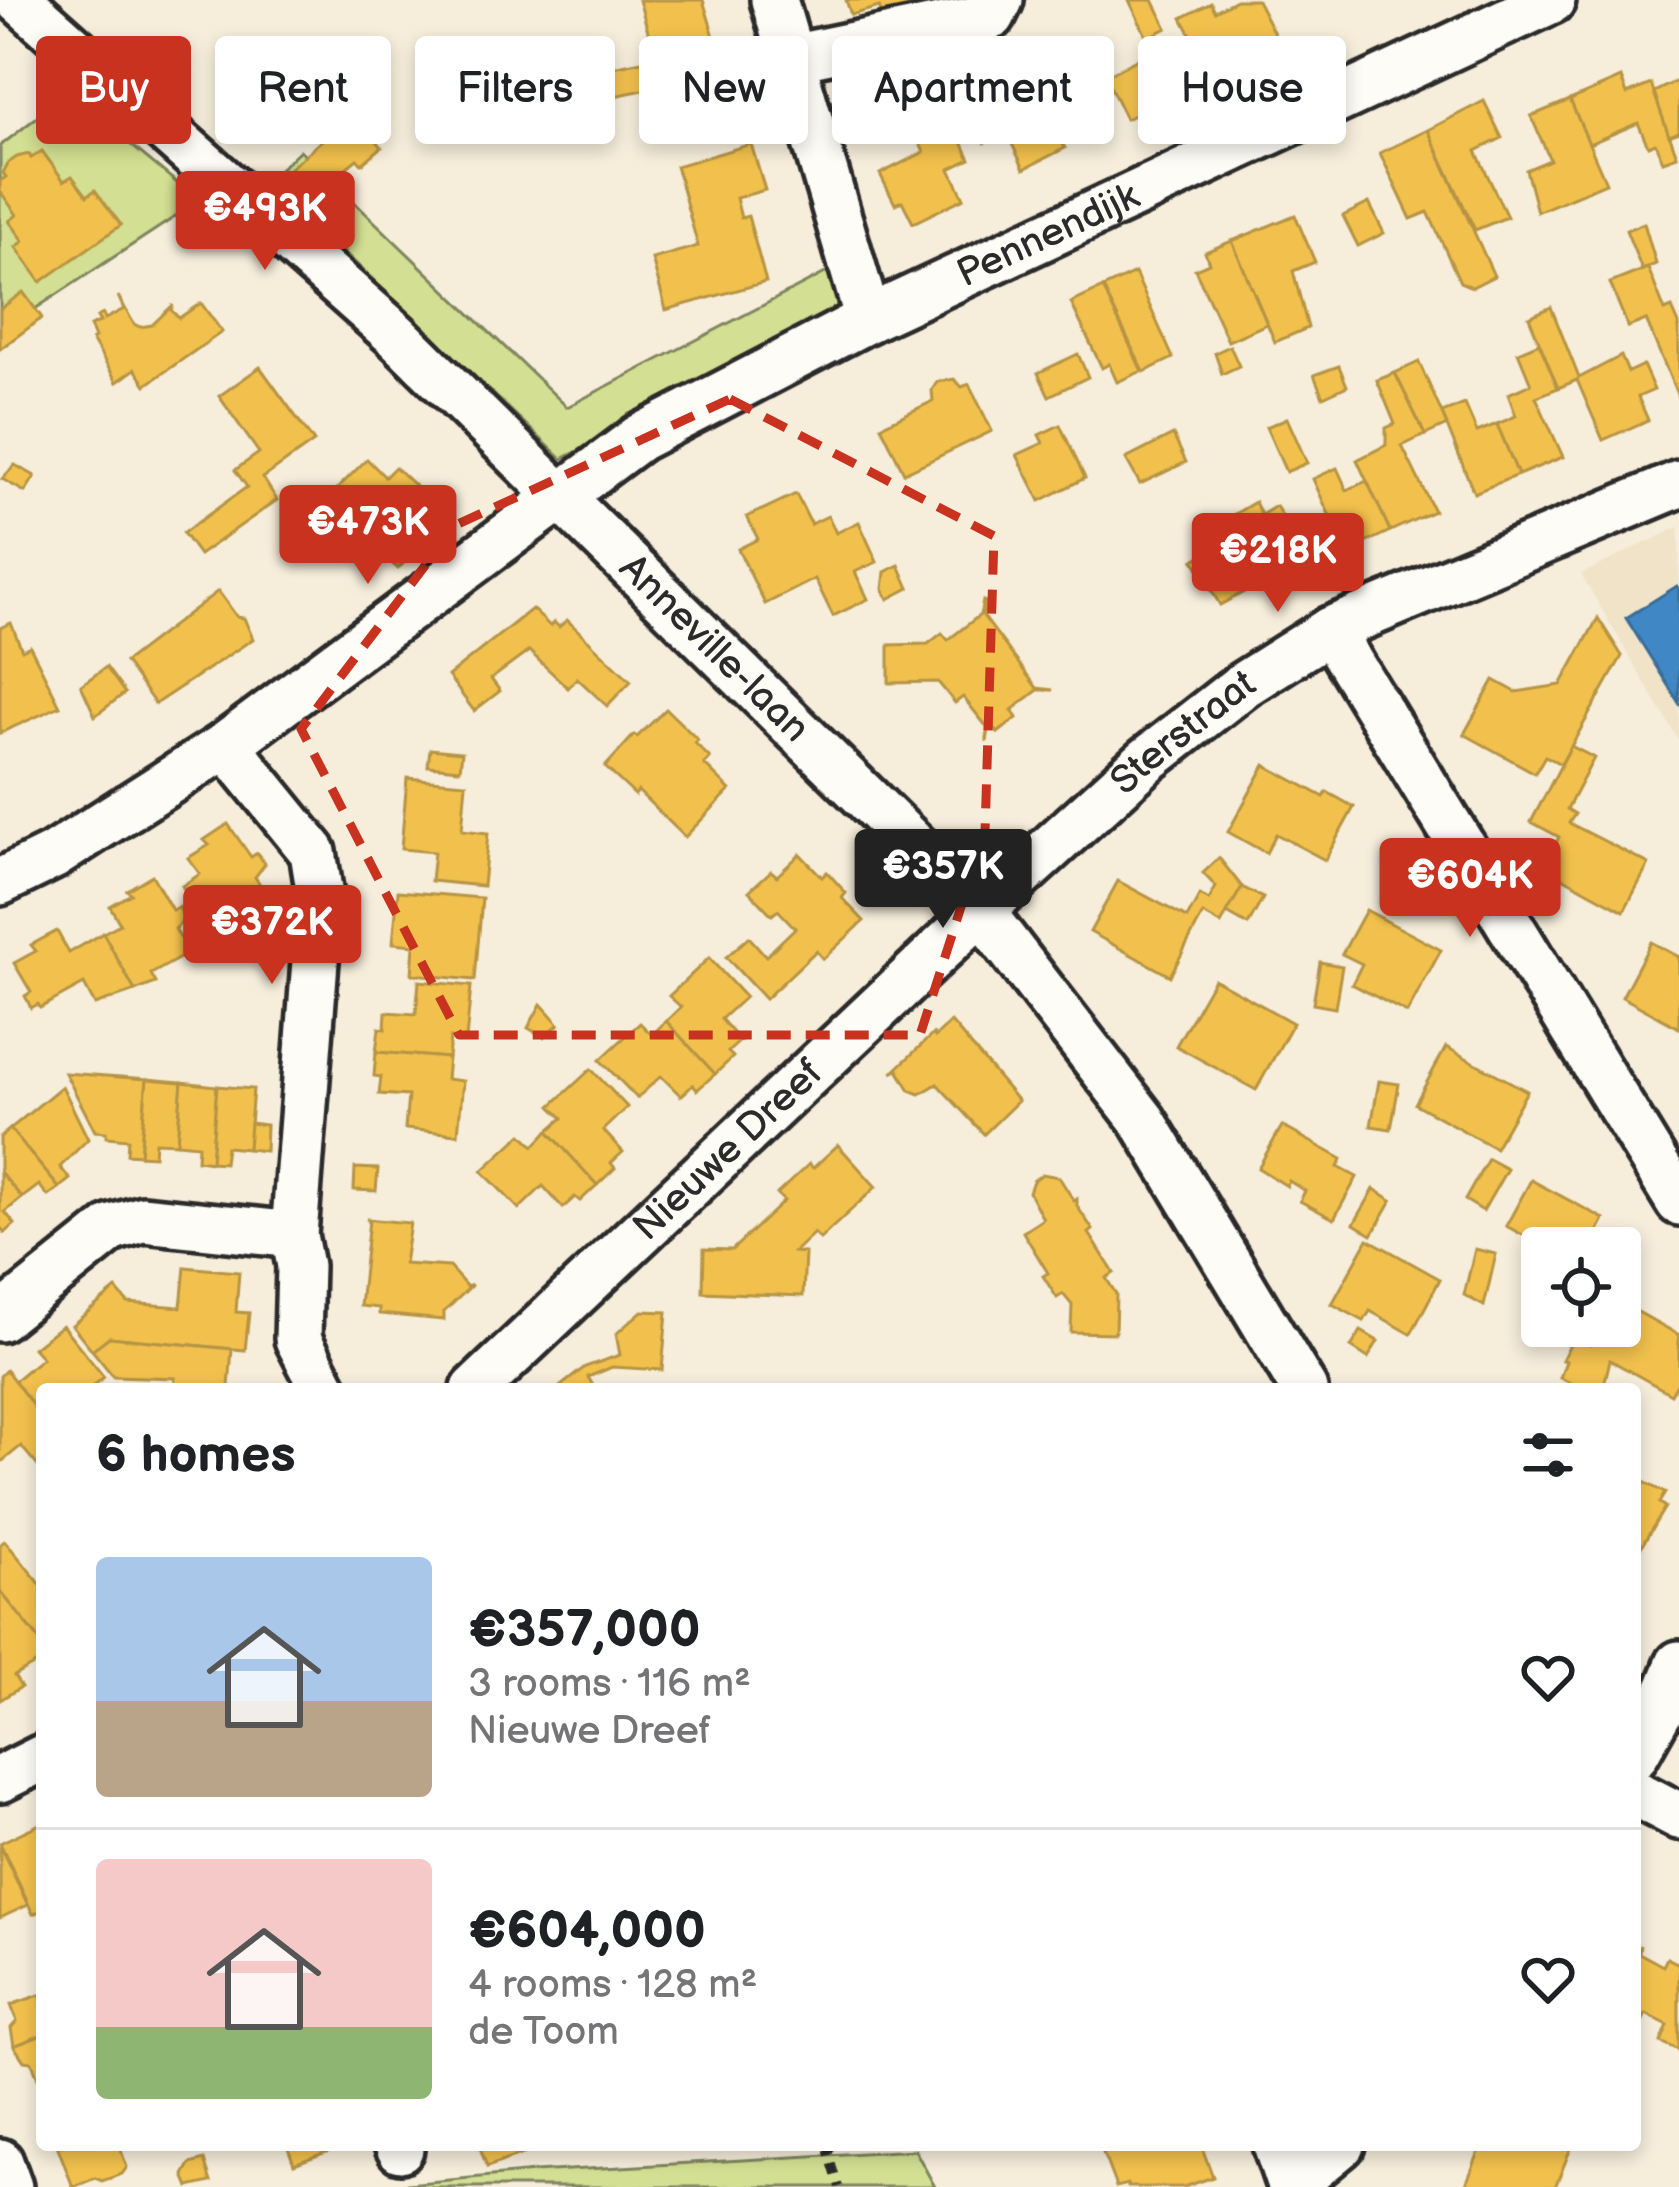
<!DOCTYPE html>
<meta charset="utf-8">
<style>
:root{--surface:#fff;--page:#f2f2f2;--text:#202124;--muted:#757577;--line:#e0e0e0;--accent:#c8321e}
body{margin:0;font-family:"Balsamiq Sans",sans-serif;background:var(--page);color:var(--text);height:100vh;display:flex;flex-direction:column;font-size:45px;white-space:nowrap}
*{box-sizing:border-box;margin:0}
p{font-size:39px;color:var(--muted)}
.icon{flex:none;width:66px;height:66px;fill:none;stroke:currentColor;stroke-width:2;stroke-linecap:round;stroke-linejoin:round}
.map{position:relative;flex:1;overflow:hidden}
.details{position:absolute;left:36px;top:1383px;width:1605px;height:768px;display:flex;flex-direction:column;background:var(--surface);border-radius:12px;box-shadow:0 6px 18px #0003}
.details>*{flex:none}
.banner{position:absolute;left:36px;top:36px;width:1608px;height:108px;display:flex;gap:24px}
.buttons{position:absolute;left:1521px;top:1227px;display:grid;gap:24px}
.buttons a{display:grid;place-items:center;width:120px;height:120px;border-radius:12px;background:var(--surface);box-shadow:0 6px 18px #0003;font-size:60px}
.price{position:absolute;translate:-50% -102px;padding:0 27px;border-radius:12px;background:var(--accent);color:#fff;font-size:39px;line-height:78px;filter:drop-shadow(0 3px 6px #0008)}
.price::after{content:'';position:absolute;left:50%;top:72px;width:36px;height:27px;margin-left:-18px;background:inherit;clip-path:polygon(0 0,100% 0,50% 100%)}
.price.on{background:#222;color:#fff}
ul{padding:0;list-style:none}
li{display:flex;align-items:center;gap:36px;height:300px;padding:0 60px}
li+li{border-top:3px solid var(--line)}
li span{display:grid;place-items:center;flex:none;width:336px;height:240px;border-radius:12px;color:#555}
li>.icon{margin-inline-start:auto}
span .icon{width:144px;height:144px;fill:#fffc;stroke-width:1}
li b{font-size:51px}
h2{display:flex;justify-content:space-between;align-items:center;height:144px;padding:0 60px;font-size:51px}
.chip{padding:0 42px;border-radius:12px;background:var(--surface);box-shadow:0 6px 18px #0003;font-size:42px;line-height:108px}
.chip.on{background:var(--accent);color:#fff}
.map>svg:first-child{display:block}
.built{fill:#f1e3c8}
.green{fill:#d3df92;stroke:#7f855e;stroke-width:3}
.homes{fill:#f2c14e;stroke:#b69444;stroke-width:3}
.schools{fill:#3f88c5;stroke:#396c97;stroke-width:3}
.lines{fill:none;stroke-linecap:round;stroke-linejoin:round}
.minor-casing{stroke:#2b2b2b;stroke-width:54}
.path{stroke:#2b2b2b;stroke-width:8;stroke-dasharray:12 9;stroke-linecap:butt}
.minor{stroke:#fdfcf7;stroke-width:45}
.marked{fill:none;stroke:#c8321e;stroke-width:9;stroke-dasharray:24 15;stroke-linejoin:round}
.labels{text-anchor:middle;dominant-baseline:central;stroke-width:12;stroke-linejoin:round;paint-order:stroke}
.street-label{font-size:39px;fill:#2b2b2b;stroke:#fdfcf7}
</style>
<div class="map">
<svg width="1679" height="2187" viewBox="0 0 1679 2187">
<rect width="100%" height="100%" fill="#f6eddb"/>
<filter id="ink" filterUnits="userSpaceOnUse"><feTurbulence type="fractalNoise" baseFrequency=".00833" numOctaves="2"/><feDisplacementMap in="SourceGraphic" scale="24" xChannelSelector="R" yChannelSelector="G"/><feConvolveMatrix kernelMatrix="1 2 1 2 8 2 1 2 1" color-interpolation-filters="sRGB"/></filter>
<g filter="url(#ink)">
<polygon class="built" points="1679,527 1679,741 1581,574"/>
<g class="green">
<polygon points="68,93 199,201 0,332 0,146"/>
<polygon points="300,150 567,407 837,267 848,314 562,459 268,180"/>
<polygon points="915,2150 935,2187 376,2187 534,2172"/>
</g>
<g class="homes">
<polygon points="639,0 703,0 716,43 656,59"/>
<polygon points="846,0 980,0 885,25 879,7 851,15"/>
<polygon points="1129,0 1153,0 1167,28 1147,38"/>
<polygon points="1236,0 1257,0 1278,41 1212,75 1182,18 1211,3 1215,11"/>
<polygon points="955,51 964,69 947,78 938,59"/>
<polygon points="1154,51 1176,94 1126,119 1105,76"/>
<polygon points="646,60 653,88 600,99 594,71"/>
<polygon points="1621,78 1627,94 1651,84 1677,156 1663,161 1655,143 1648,146 1638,123 1589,144 1570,100"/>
<polygon points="1679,80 1679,132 1669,136 1654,92"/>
<polygon points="1059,81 1076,117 1054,127 1065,148 1024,169 1003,125 983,135 986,144 964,100 1001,82 1011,103"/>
<polygon points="1570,100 1606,183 1537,212 1526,170 1550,160 1531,116"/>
<polygon points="1484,101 1502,138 1476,151 1507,217 1475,230 1428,130"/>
<polygon points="351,104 363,113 360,115 380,138 377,141 382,147 362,164 357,159 336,176 341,182 322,200 316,194 312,197 288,170 331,132 326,126"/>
<polygon points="949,114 970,159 950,169 964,198 913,223 902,201 895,204 880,174 924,152 914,132"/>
<polygon points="1428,130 1494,276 1472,287 1460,282 1428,212 1411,219 1380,153"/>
<polygon points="751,144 765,190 736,198 741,218 748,216 766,282 666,310 652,259 698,246 676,166"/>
<polygon points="42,151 64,181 72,176 87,196 95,190 121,225 41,282 16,247 24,241 9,221 17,215 0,191 0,181 6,177 3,173 8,163 17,157 29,154 31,158"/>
<polygon points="1369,203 1384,233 1358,246 1343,216"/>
<polygon points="1295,215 1315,262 1293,271 1308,328 1275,342 1232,241"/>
<polygon points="1644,223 1656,264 1642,270 1626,230"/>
<polygon points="1232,241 1267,324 1228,341 1195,269 1209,263 1205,252"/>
<polygon points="1648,268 1665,311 1672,308 1679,324 1679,399 1646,320 1628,327 1610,283"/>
<polygon points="1135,273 1173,358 1144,372 1103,288"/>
<polygon points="1103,288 1142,371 1117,382 1109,364 1102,368 1071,303"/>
<polygon points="23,292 42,318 0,349 0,309"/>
<polygon points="118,296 134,324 140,327 152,325 173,305 171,310 179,318 201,303 222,332 146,385 135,369 117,382 92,340 95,338 90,326 100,322 97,317 103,314 105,319 124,309"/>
<polygon points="1551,307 1579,378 1621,356 1628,372 1643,365 1654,390 1638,397 1648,420 1603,440 1577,380 1558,388 1529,317"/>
<polygon points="1539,343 1558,388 1536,397 1563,457 1518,475 1497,424 1516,416 1508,394 1531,384 1518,352"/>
<polygon points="1230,346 1239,366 1222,374 1215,353"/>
<polygon points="1078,354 1088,377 1049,396 1038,373"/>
<polygon points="1419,362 1447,425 1425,435 1395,373"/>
<polygon points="1339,366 1347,386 1323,397 1314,375"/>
<polygon points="260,367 314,442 263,478 277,500 199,555 183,533 247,487 235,470 259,453 219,396"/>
<polygon points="1395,373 1425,435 1402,446 1434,511 1390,531 1357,460 1386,445 1386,428 1395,424 1377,380"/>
<polygon points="954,379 962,387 969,384 992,431 904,473 881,426 933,401 932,390 937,382"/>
<polygon points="1465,404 1477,432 1497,424 1518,475 1474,493 1442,413"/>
<polygon points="1287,418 1307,463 1286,472 1266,427"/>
<polygon points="1060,425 1085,478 1040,501 1017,455 1043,443 1039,435"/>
<polygon points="1173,435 1186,462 1140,484 1126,459"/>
<polygon points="367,459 385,477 395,467 448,517 398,569 326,500"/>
<polygon points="15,465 35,476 25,492 2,479"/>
<polygon points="1337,468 1347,490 1367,481 1390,531 1346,552 1313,479"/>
<polygon points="796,494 811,524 828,516 836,533 859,522 877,562 855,572 868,599 833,616 815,579 765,604 738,549 758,539 747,517"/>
<polygon points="1255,502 1261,515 1276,506 1302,550 1262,572 1266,580 1220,605 1194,560 1238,535 1228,518"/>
<polygon points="899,565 909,588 888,599 883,589 885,572"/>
<polygon points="218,591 237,617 244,618 253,639 155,704 125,662"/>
<polygon points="983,601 986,602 983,616 1037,688 1053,690 1038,690 1012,710 1017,718 998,733 992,725 989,728 987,742 987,727 963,697 955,703 938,682 889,683 889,645 928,644 942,633 948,640 980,615"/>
<polygon points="532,609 550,626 554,622 559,627 567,620 631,681 607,706 577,678 568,688 529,651 491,679 500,691 474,711 448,676"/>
<polygon points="1598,618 1622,656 1561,764 1545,756 1535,773 1464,734 1494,680 1516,692 1561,685"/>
<polygon points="11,623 22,650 30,646 60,706 0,733 0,628"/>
<polygon points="106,667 125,693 95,716 81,685"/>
<polygon points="666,709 698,740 695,743 710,758 704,764 730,790 685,837 638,791 635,795 605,767 634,735 637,737"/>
<polygon points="1571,746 1594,758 1567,809 1575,814 1569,823 1649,864 1624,911 1544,867 1559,837 1531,822"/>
<polygon points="430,749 462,752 460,769 428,766"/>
<polygon points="1265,765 1324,797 1327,792 1354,807 1325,860 1276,834 1266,853 1228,832"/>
<polygon points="407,778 466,783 462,830 488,833 483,886 431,881 434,852 401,849"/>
<polygon points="228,824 251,857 257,853 265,864 255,877 273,903 218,940 182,886 200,874 188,858 209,845 204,840"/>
<polygon points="800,854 822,877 827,872 846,893 842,898 864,921 823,959 816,951 765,999 726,957 749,937 766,956 795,928 778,910 772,915 749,891 771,871 777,876"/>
<polygon points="1219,858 1242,887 1221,924 1203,914 1170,976 1090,932 1118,881 1187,918 1200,895 1209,900 1216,887 1203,873"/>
<polygon points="152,875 172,910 179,907 185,919 175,929 189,953 151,974 156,983 135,991 103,933 120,924 110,906 131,894 127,890"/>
<polygon points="1242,887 1263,898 1248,925 1227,913"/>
<polygon points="398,891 482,898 475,980 412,974 414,945 393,943"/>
<polygon points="1366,910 1441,950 1407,1013 1352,984 1362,964 1342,954"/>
<polygon points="203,917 218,940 206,948 191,925"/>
<polygon points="57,931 69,953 103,933 135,991 95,1005 84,984 40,1008 38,1004 31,1008 25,996 31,992 14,963 36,951 31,945"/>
<polygon points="1651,942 1679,957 1679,1028 1622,997"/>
<polygon points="709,958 745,997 721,1019 740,1041 728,1052 733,1057 715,1074 666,1021 681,1007 669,996"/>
<polygon points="1320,962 1342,966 1335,1008 1313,1004"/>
<polygon points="1214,979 1293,1023 1256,1090 1176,1046"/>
<polygon points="419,981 471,986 466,1040 450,1038 448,1058 376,1052 379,1028 385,1029 386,1012 416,1014"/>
<polygon points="541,1004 559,1024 544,1037 528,1028"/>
<polygon points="666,1021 715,1074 697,1090 693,1085 681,1096 661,1076 637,1098 600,1060 640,1023 652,1035"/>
<polygon points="951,1022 1018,1101 984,1134 937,1084 920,1094 910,1090 898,1070 892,1073 933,1034 935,1037"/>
<polygon points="1446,1047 1527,1091 1495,1148 1415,1104"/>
<polygon points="376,1052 448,1058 446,1079 463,1081 458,1134 405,1129 408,1096 379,1094 381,1077 374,1076"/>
<polygon points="591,1069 627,1107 603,1130 623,1152 611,1163 615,1168 597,1185 548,1131 563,1118 551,1106"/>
<polygon points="65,1073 147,1079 140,1155 127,1154 128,1139 106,1137 106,1132 95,1131"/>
<polygon points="147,1079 182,1082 177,1143 155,1142 154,1156 140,1155"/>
<polygon points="1379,1081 1399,1084 1391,1129 1371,1126"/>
<polygon points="182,1082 217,1086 211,1162 197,1160 198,1145 177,1143"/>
<polygon points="62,1086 88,1139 60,1167 70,1179 59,1188 10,1129"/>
<polygon points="217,1086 253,1089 248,1149 226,1147 224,1163 211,1162"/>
<polygon points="250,1123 266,1125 265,1151 248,1149"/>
<polygon points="1282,1126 1342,1159 1338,1167 1357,1177 1334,1219 1300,1201 1305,1191 1289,1181 1287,1186 1258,1168"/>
<polygon points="10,1129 59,1188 48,1196 39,1185 22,1198 0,1172 0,1137"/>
<polygon points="548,1131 597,1185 580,1201 575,1197 563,1208 543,1186 519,1209 482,1171 522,1134 534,1146"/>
<polygon points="838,1145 876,1187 820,1239 814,1233 794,1252 805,1253 803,1296 703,1292 704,1249 732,1250 784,1201 777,1194 809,1164 813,1168"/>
<polygon points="1488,1159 1507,1169 1483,1211 1465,1200"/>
<polygon points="355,1168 378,1169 376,1191 354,1190"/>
<polygon points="0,1172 22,1198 5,1212 15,1224 5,1233 0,1227"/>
<polygon points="1042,1174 1059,1177 1074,1201 1077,1199 1077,1206 1093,1230 1089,1233 1114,1273 1106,1278 1116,1294 1115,1333 1071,1332 1072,1305 1063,1294 1057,1298 1043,1276 1048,1273 1023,1232 1043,1219 1029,1192 1033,1181"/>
<polygon points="1531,1180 1604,1219 1589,1248 1547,1248 1506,1226"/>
<polygon points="1374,1189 1392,1200 1372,1235 1354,1224"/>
<polygon points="366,1219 410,1223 404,1264 449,1267 467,1287 472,1285 444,1312 444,1320 379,1314 379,1308 360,1306 369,1220"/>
<polygon points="1368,1239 1440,1279 1411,1334 1370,1311 1364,1321 1332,1304"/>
<polygon points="1475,1249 1496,1254 1484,1306 1464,1295"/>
<polygon points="185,1267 239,1272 236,1312 249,1313 245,1350 109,1337 92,1350 72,1325 116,1289 128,1303 181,1307"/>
<polygon points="1620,1302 1679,1335 1679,1380 1671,1394 1610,1360 1603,1389 1585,1389 1560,1378 1566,1361 1562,1360 1574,1336 1590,1345 1600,1326 1620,1326"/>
<polygon points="642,1311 667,1312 662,1370 612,1367 588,1377 595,1389 557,1389 585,1367 620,1355 616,1334"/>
<polygon points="62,1325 104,1377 90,1389 42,1389 42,1417 13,1382 42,1358 33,1348"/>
<polygon points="1361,1331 1378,1341 1368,1358 1351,1347"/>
<polygon points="109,1337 232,1349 229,1387 242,1389 174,1389 175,1378 113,1376 92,1350"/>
<polygon points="6,1370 42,1417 42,1471 21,1446 0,1463 0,1376"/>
<polygon points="1644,1482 1665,1493 1659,1503 1665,1507 1635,1557 1635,1498"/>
<polygon points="5,1541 42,1586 42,1643 0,1591 0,1544"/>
<polygon points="0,1591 42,1643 42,1660 14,1676 21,1687 0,1700"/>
<polygon points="42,1823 42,1910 33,1914 0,1843"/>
<polygon points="0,1846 28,1905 0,1918"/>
<polygon points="1640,1945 1639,1953 1663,1966 1667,1958 1679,1964 1679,2050 1661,2042 1668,2025 1646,2014 1635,2037 1635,1956"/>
<polygon points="42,1994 42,2035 14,2046 11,2028 17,2021 11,2005"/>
<polygon points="42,2035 42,2077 38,2079 32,2062 24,2061 14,2046"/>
<polygon points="57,2145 119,2145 127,2167 122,2174 102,2181 95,2178 73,2187"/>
<polygon points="287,2145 343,2145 343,2146 294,2164"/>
<polygon points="479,2145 526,2145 528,2152 487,2167"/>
<polygon points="1100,2145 1201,2145 1213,2177 1184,2187 1128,2187 1127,2184 1116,2187"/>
<polygon points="1487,2145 1565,2145 1571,2148 1555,2187 1465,2187 1481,2147"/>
<polygon points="204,2160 211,2182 189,2187 184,2175 190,2164"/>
</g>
<polygon class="schools" points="1677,586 1679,589 1679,703 1626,618"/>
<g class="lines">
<g class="minor-casing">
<g id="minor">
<path id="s1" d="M19,0L396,335L981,911L1143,1121L1304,1389"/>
<polyline points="774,0 868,319"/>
<polyline points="791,58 992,16 1000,0"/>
<polyline points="1330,630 1679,1202"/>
<polyline points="226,745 313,852 320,896 294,1235 300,1266 298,1339 324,1389"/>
<path id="s2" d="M0,882L53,856L226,745L639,438L868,319L1552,0"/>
<polyline points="0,1318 112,1228 143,1219 294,1235"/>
<path id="s3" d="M475,1389L981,911L1147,760L1243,685L1330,630L1679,484"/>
<polyline points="1635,1755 1662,1707 1679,1664"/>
<polyline points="0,1779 42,1758"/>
<polyline points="1635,1793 1679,1816"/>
<polyline points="398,2145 400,2149"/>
<polyline points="1276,2145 1290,2186"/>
<polyline points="0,2162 9,2187"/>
<polyline points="1290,2187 1341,2145"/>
</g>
</g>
<polyline class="path" points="833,2145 828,2152 839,2187"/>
<use href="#minor" class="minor"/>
</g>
</g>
<path class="marked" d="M730,399L994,536L985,832L920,1035H459L301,729L456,525Z"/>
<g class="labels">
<g class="street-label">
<text stroke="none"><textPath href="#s2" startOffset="1236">Pennendijk</textPath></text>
<text stroke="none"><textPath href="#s1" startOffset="951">Anneville-laan</textPath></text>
<text stroke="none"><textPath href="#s3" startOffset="966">Sterstraat</textPath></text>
<text stroke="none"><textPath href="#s3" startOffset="348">Nieuwe Dreef</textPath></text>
</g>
</g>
</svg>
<div class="buttons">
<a><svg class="icon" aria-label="locate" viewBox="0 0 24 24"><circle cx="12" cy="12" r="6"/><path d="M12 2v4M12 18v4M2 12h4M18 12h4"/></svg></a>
</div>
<b class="price" style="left:265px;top:273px">€493K</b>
<b class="price" style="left:368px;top:587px">€473K</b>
<b class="price" style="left:1278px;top:615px">€218K</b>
<b class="price on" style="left:943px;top:931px">€357K</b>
<b class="price" style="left:1470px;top:940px">€604K</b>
<b class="price" style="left:272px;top:987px">€372K</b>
<div class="banner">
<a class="chip on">Buy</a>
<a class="chip">Rent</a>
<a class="chip">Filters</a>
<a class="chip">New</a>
<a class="chip">Apartment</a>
<a class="chip">House</a>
</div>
<section class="details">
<h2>6 homes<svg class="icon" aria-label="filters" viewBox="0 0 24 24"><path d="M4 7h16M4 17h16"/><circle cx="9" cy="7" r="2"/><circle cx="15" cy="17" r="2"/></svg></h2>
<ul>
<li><span style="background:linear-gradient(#a9c7e8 60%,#b9a48a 0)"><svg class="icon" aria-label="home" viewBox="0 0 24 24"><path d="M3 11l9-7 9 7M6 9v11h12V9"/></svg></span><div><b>€357,000</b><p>3 rooms · 116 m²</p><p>Nieuwe Dreef</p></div><svg class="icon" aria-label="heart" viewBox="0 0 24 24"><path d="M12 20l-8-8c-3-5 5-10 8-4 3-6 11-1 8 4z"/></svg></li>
<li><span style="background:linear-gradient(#f6c9c9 70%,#8fb573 0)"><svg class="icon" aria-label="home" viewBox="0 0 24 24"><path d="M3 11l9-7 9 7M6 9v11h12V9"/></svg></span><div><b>€604,000</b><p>4 rooms · 128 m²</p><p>de Toom</p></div><svg class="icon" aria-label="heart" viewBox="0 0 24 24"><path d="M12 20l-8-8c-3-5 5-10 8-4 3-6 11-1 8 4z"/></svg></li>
</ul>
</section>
</div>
